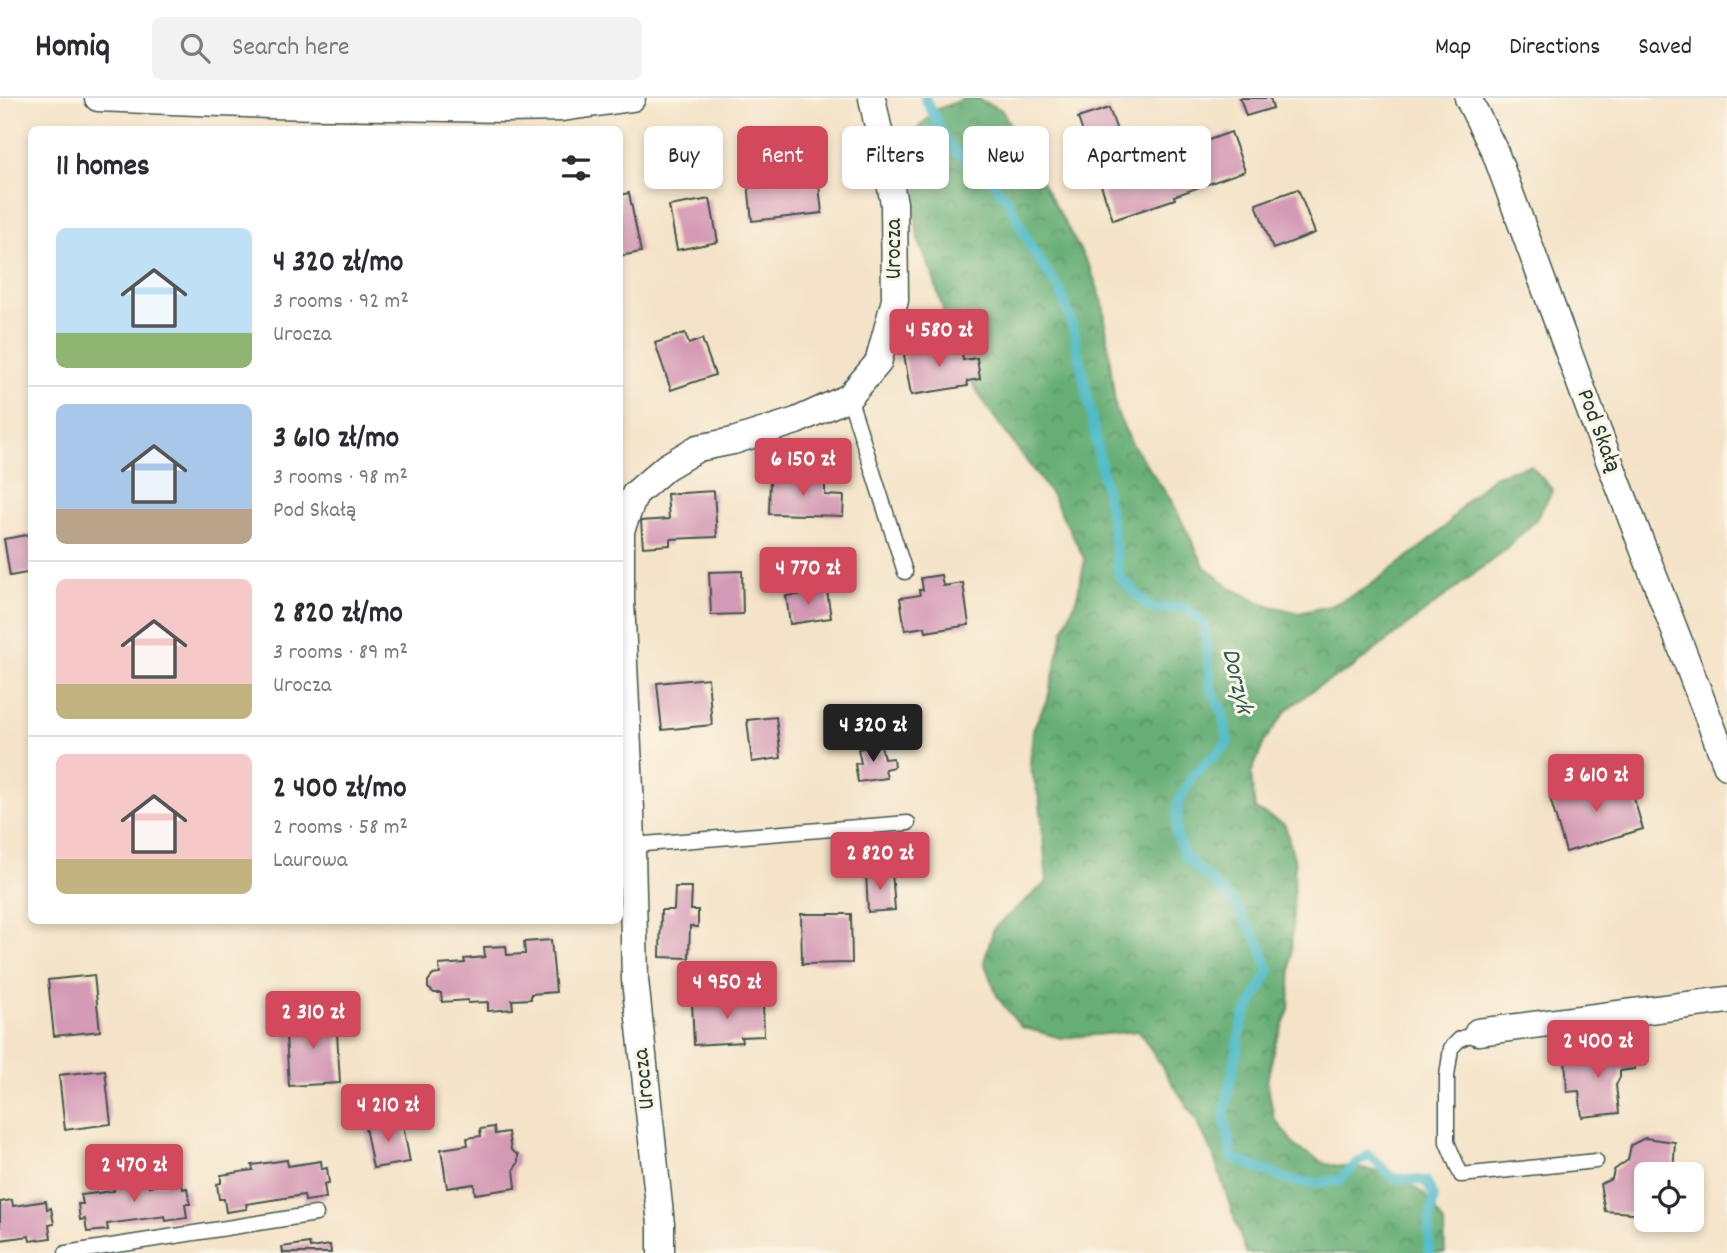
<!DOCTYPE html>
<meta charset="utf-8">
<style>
:root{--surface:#fff;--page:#f2f2f3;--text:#2b2b33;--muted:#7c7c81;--line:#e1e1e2;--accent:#d1495b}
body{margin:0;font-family:Dekko,sans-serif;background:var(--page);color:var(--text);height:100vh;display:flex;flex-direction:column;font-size:26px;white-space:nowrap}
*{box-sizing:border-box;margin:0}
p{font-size:23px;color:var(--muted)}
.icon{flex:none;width:38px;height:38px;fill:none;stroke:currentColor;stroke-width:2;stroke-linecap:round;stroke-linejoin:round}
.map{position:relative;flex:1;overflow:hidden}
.panel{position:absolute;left:28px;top:28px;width:595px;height:798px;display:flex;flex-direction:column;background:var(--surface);border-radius:10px;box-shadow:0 4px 10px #0003}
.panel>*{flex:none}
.hud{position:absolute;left:644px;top:28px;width:665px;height:63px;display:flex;gap:14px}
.buttons{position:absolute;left:1634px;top:1064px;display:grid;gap:14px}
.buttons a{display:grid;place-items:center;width:70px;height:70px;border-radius:10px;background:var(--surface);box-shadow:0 4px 10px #0003;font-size:35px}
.price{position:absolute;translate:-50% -60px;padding:0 16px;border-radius:7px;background:var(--accent);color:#fff;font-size:23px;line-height:46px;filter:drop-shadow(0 2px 4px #0008)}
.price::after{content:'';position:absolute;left:50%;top:42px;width:21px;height:16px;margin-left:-10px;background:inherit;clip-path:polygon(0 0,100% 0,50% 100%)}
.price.current{background:#222;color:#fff}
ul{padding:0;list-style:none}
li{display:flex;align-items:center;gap:21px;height:175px;padding:0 28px}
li+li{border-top:2px solid var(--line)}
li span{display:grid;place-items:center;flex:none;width:196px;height:140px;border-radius:10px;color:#555}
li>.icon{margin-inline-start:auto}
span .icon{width:84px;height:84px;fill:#fffc;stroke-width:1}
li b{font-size:30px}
h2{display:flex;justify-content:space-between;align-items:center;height:84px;padding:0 28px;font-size:30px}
.pill{padding:0 24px;border-radius:10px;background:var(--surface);box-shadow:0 4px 10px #0003;font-size:24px;line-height:63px}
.pill.current{background:var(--accent);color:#fff}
header{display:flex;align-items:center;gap:42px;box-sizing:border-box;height:98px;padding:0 35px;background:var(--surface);border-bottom:2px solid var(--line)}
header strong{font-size:33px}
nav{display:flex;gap:38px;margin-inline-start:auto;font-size:24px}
.search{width:490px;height:63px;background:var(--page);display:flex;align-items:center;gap:18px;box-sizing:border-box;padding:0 24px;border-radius:10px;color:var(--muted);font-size:26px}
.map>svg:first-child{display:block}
.forest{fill:url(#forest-crowns);stroke:#427655;stroke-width:2}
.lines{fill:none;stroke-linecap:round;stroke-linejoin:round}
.stream{stroke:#4fbcc9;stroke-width:10}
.building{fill:#d499b5}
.lane-casing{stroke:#3f564a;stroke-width:17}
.street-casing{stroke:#3f564a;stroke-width:29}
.lane{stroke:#fff;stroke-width:14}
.street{stroke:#fff;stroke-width:26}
.labels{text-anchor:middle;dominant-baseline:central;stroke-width:6;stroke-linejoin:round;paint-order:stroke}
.street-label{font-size:24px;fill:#1f3d34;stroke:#fcf5e5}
.water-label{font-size:26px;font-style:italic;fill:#2b5d59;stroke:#fcf5e5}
</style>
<header>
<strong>Homiq</strong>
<div class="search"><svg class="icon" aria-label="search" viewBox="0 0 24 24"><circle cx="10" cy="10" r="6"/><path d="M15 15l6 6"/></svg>Search here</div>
<nav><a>Map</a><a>Directions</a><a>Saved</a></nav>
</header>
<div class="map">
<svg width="1727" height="1155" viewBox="0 0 1727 1155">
<defs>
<pattern id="forest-crowns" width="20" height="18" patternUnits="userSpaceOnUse" patternTransform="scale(1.75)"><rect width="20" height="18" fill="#66ae76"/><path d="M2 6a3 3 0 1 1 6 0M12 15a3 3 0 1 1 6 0" fill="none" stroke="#538f62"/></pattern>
</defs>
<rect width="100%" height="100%" fill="#fcf5e5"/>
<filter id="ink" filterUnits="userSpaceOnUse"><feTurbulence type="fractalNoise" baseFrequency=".0143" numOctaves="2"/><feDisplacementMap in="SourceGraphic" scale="14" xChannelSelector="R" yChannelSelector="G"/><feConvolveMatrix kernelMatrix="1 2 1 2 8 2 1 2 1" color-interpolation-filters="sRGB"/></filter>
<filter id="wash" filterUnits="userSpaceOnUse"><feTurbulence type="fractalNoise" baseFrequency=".00686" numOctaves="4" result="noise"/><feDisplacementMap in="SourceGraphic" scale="28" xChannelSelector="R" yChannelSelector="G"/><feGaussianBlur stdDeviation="1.57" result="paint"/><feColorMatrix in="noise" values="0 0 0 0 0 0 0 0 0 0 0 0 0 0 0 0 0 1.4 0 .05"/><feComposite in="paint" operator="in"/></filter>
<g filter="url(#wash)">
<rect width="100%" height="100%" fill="#f4e3c8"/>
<polygon class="forest" points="966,0 976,0 1002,12 1090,170 1103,205 1116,313 1131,344 1172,404 1205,469 1232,491 1264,506 1299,515 1333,507 1365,491 1420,450 1447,427 1469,400 1496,377 1530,367 1553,392 1535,423 1505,452 1352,570 1317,589 1288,611 1265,642 1251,676 1255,711 1285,727 1295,764 1289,912 1275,946 1267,984 1274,1020 1296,1049 1326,1066 1395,1076 1424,1096 1444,1125 1445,1155 1246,1155 1213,1057 1198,1025 1139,933 1061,940 1021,929 998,900 984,864 994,830 1047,784 1040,704 1030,667 1033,631 1048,600 1064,531 1077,499 1085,462 1053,399 989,312 968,278 953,245 932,175 918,141 911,70 913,35 937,11"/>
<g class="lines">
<polyline class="stream" points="925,0 950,49 983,73 1007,101 1033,153 1060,192 1072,226 1087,295 1113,431 1119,478 1151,511 1185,509 1204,526 1211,590 1223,616 1228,645 1193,677 1178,705 1176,734 1184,757 1234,805 1261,848 1269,874 1243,921 1224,1017 1232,1060 1292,1083 1316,1085 1340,1082 1356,1066 1369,1057 1393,1080 1426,1083 1434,1099 1429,1126 1429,1155"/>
</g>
<g id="blocks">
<g class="building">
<polygon points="1240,0 1270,0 1273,10 1246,18"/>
<polygon points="1109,10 1127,61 1158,50 1161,59 1231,34 1245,73 1174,98 1175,101 1113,122 1078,20"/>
<polygon points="817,68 822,115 752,123 747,76"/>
<polygon points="1298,91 1315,135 1273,151 1256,106"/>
<polygon points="629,95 641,154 620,158 620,97"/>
<polygon points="710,101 718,144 677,152 669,108"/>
<polygon points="685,235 689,246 702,241 715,277 671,292 655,245"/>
<polygon points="938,241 940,250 961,247 963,262 977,260 980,281 967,283 968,288 911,297 904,256 925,253 924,243"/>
<polygon points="770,380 825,381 825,397 844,398 843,418 769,416"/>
<polygon points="714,393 717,439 670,441 670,447 643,449 641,423 669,421 667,396"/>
<polygon points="32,436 32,474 10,478 4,441"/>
<polygon points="742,473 743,516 711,517 709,474"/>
<polygon points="941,477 943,488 963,485 969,527 926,534 925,529 905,532 900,500 920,497 919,492 923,492 921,480"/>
<polygon points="827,493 831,520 790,526 786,498"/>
<polygon points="708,580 712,627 662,632 657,585"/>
<polygon points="776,619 781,660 752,664 747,622"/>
<polygon points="881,647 884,661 893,660 894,669 885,671 887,680 858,684 855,666 861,665 858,651"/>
<polygon points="1627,677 1643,731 1566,754 1550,700"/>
<polygon points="892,773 895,812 868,814 866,775"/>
<polygon points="675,789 692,789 691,812 698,812 698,829 690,828 689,860 660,859 661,812 674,812"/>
<polygon points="801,816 851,816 852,865 802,866"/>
<polygon points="551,842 556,894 531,896 531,901 512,902 513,911 488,913 488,904 468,905 468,902 442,904 441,895 434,895 428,890 428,883 433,877 440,876 439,867 465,865 464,861 485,859 484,849 506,848 507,857 525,856 524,844"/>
<polygon points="94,877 100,933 54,938 48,882"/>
<polygon points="739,901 740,905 763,904 764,938 741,939 742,944 694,947 692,904"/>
<polygon points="336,918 340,985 289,988 285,921"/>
<polygon points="1632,952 1635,971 1620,973 1620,979 1616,987 1619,1015 1582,1019 1579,993 1567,994 1565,959"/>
<polygon points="105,972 111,1026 65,1032 59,977"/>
<polygon points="402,1022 410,1064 373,1070 365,1029"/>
<polygon points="494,1029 495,1036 508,1034 511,1052 518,1057 518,1065 514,1071 516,1090 475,1096 474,1086 447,1090 441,1051 468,1047 467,1040 481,1038 480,1031"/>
<polygon points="1645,1040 1675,1044 1673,1076 1647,1076 1647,1114 1645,1116 1605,1113 1600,1086 1612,1081 1614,1072 1628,1062 1631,1047"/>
<polygon points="287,1062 288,1068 321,1063 322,1071 327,1070 329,1085 324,1086 326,1100 305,1103 304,1097 246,1106 247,1111 226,1114 224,1101 219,1101 217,1086 221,1085 221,1077 253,1072 252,1067"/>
<polygon points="148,1082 149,1088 181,1083 183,1091 187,1090 190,1106 185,1106 187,1120 166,1123 165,1118 107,1126 108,1132 87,1134 85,1121 80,1122 78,1106 83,1106 81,1097 114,1093 113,1087"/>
<polygon points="12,1102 13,1108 46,1103 47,1111 51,1110 54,1126 49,1127 51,1140 30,1143 29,1138 0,1142 0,1104"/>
<polygon points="309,1145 310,1150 330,1147 331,1155 283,1155 282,1149"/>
</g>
</g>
</g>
<g filter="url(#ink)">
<use href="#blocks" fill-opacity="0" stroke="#3f564a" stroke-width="2"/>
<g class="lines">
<g class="lane-casing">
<g id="lane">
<polyline points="849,299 905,474"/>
<polyline points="632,747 908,725"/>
<polyline points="1478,934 1460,941 1451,950 1447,978 1447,1044 1461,1077 1596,1063"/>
<polyline points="66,1155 316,1116"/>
</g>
</g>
<g class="street-casing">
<g id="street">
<polyline points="98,0 268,7 506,11 562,10 632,0"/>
<polyline points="1468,0 1495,54 1592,318 1727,668"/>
<polyline points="1478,934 1727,902"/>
<polyline points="661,1155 661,1126 635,882 631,712 621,503 621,432 635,396 666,369 698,350 733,343 796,323 849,299 878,265 895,202 894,105 872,0"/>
</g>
</g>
<use href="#lane" class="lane"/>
<use href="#street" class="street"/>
</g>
</g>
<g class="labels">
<g class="street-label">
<text transform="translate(895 151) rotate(-90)">Urocza</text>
<text transform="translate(1598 333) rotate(69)">Pod Skałą</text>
<text transform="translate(645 981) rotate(-96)">Urocza</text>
</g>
<g class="water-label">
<text transform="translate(1236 583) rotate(77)">Dorzyk</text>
</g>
</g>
</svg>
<div class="buttons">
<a><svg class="icon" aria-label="locate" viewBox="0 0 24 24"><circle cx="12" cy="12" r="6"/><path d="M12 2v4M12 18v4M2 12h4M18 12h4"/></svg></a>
</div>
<b class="price" style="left:939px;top:271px">4 580 zł</b>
<b class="price" style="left:803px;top:400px">6 150 zł</b>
<b class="price" style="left:808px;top:509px">4 770 zł</b>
<b class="price current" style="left:873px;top:666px">4 320 zł</b>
<b class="price" style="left:1596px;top:716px">3 610 zł</b>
<b class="price" style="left:880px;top:794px">2 820 zł</b>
<b class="price" style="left:727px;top:923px">4 950 zł</b>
<b class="price" style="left:313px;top:953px">2 310 zł</b>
<b class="price" style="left:1598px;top:982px">2 400 zł</b>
<b class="price" style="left:388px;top:1046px">4 210 zł</b>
<b class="price" style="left:134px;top:1106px">2 470 zł</b>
<div class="hud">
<a class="pill">Buy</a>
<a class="pill current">Rent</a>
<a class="pill">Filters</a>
<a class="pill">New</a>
<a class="pill">Apartment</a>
</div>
<section class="panel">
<h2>11 homes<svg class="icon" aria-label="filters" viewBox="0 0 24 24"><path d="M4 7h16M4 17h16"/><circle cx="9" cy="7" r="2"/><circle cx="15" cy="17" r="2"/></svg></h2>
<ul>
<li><span style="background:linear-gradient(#bfe0f5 75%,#8fb573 0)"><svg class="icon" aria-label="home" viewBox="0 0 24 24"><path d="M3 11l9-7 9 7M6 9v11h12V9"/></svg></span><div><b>4 320 zł/mo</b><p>3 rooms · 92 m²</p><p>Urocza</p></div></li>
<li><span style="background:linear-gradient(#a9c7e8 75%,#b9a48a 0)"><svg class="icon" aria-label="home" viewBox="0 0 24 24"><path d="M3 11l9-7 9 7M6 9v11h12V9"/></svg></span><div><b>3 610 zł/mo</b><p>3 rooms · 98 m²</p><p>Pod Skałą</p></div></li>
<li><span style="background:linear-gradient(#f6c9c9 75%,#c2b280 0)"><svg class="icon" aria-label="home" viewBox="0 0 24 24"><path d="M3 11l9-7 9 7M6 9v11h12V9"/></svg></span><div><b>2 820 zł/mo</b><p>3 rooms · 89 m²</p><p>Urocza</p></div></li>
<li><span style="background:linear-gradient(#f6c9c9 75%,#c2b280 0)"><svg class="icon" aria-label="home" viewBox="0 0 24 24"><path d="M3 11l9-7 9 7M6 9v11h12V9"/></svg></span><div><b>2 400 zł/mo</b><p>2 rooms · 58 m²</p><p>Laurowa</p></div></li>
</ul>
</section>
</div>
